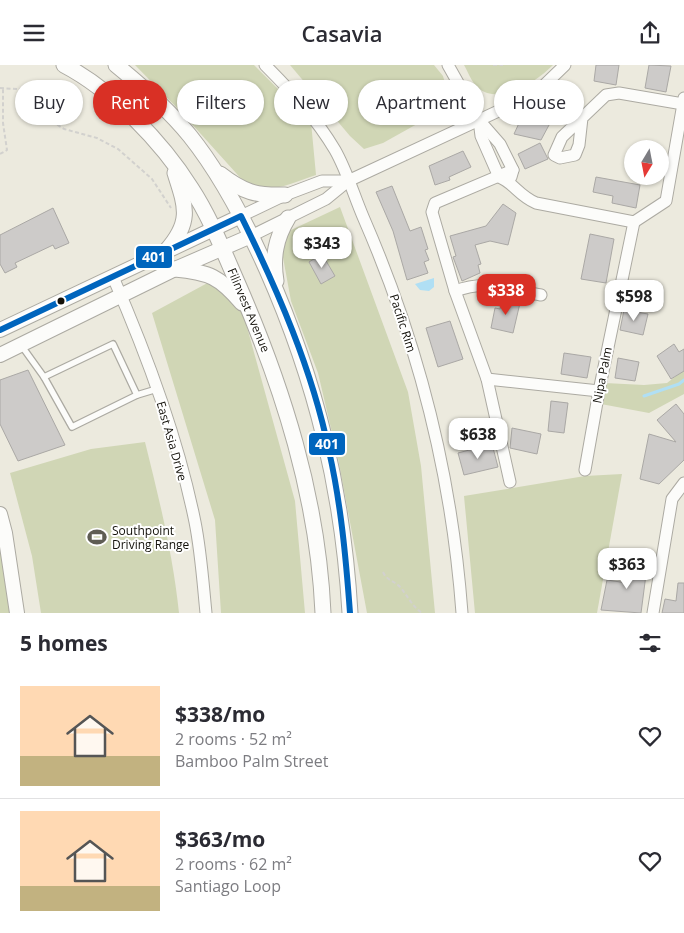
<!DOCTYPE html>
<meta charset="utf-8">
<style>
:root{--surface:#fff;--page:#f2f2f3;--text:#2b2b33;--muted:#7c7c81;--line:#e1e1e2;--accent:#d93025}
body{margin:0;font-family:"Open Sans",sans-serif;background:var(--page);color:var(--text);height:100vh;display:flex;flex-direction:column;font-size:19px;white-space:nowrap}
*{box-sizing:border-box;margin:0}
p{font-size:16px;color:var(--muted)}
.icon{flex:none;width:28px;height:28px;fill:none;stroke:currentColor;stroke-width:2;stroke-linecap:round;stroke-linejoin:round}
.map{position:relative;height:548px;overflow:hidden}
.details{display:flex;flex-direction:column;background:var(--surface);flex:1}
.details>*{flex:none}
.banner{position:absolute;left:15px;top:15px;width:655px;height:45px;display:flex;gap:10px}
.needle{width:32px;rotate:190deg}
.fabs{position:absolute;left:624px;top:75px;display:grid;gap:10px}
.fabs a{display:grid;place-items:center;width:45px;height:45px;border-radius:50%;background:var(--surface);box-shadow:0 1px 4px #0004;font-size:25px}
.price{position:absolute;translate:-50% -42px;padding:0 11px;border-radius:10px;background:#fff;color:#222;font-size:16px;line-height:32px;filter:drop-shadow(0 1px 2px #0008)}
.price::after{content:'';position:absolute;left:50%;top:30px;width:15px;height:11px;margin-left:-8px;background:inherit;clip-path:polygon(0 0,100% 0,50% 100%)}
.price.current{background:var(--accent);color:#fff}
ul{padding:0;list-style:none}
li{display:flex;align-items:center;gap:15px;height:125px;padding:0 20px}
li+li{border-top:1px solid var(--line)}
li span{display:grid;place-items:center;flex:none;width:140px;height:100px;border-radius:0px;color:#555}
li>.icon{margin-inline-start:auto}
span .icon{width:60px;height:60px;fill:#fffc;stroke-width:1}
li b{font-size:21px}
h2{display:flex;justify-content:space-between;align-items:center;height:60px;padding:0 20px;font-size:21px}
.chip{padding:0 18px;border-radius:22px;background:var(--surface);box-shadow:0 1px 4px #0004;font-size:18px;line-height:45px}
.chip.current{background:var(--accent);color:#fff}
header{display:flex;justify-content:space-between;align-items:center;height:65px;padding:0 20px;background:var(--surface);font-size:22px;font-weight:600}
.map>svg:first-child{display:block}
.green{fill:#d0d6b5}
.water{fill:#b0dff4}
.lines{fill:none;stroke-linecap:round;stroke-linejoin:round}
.stream{stroke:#b0dff4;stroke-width:3}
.building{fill:#cdcbc9;stroke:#aaa8a5}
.service-casing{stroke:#acaaa2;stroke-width:8}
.minor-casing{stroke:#acaaa2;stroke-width:13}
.tertiary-casing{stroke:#acaaa2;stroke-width:16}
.secondary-casing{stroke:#acaaa2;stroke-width:17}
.path{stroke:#d2d1ce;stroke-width:2;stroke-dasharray:4 2.5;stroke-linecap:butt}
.service{stroke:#fcfcfa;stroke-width:5.5}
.minor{stroke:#fcfcfa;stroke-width:11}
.tertiary{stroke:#fcfcfa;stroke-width:14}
.secondary{stroke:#fcfcfa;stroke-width:15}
.bus-1-casing{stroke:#fff;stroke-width:10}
.bus-1{stroke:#0065bd;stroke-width:6}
.bus-dot{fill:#13110a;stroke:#fff;stroke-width:2}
.labels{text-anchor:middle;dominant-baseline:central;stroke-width:4;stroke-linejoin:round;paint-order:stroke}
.street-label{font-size:12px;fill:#13110a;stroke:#fff}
.poi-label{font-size:12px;fill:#13110a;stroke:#fff;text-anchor:start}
.line-badge{stroke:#fff;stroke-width:2}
.badge-label{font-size:14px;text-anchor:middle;font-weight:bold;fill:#fff}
</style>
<header><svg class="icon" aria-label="menu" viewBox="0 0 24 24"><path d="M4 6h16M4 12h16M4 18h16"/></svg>Casavia<svg class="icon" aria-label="share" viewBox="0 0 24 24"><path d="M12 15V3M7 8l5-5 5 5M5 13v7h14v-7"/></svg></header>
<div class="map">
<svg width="684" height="548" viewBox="0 0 684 548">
<rect width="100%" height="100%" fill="#eceade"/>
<g class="green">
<path d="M135,0H254L311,57L316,110C294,117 266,132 245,118L181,47Z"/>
<polygon points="290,0 434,0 443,11 451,40 383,78 364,84 350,71"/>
<path d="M464,0H553C536,17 501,41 478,23C472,18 468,7 464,0Z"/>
<polygon points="340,142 408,327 421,401 435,548 367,548 338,393 318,308 291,236 282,187 289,166"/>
<polygon points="213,215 242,244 295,436 305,548 221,548 215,455 152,248"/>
<polygon points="684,305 684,329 649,348 601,339 605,318 644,320 667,318"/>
<path d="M145,377C159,433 173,490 179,548H41L32,491L10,408L91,384Z"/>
<polygon points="622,409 597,548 475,548 464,431 585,411"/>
<polygon points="0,471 11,548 0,548"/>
</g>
<polygon class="water" points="434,213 434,222 429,226 420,225 415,219"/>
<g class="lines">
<polyline class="stream" points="644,331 679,319 684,315"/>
</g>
<g class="building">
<polygon points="596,0 619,0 616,20 594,16"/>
<polygon points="649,0 671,1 666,27 645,23"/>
<polygon points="562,30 572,40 549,60 541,75 514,69 520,56 533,50 536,53"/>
<polygon points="540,78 548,94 525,104 518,89"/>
<polygon points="463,86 471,102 449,112 450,115 435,120 429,101"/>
<polygon points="596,112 640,120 636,143 612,138 613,131 593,127"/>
<polygon points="392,121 410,166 421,162 428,184 425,185 429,195 424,197 428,208 407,215 393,166 376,127"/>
<polygon points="503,139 516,148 508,180 490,176 475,180 481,199 478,200 480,208 462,216 453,192 456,191 450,171 486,161"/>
<polygon points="53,143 69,178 55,184 53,180 15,198 17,202 5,208 0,199 0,170"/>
<polygon points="590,169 614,174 606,218 581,214"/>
<polygon points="322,189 335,211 321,219 309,197"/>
<polygon points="502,234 520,238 513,268 491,263 495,243 500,244"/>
<polygon points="624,245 648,249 643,270 620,265"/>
<polygon points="450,256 463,294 438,302 426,263"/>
<polygon points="674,279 679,287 684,284 684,306 671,314 657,291"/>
<polygon points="564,288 591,292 587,313 561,309"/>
<polygon points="618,293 639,297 635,316 615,313"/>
<polygon points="28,305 65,380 18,396 0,359 0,315"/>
<polygon points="551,336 568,338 564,368 548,366"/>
<polygon points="676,339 684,349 684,395 659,419 640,414 649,369 676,377 657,355"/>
<polygon points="512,363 541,369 537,389 510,383"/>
<polygon points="492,379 498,402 464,410 458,388"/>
<polygon points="634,490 648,494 641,548 601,545 607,515 627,518"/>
<polygon points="678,518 684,518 684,548 662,548 665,534 676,536"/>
</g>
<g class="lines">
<g class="service-casing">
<g id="service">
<polyline points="21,280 44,312 72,362 137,330 157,324"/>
<polyline points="44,312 113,279 137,330"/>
</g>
</g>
<g class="minor-casing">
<g id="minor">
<path d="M265,0C291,26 316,53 335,85C347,106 354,131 364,154C418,278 452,413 462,548"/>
<path d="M448,0L479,55L481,71L499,112C514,118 518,130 536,138L634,157"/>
<polyline points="582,53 579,80 575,90 560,93 554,90 562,72 606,30 619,28 683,39"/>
<polyline points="479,55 500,79 513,105 511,112"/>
<polyline points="241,151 285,130 322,116 348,116"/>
<polyline points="634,157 666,136 684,33"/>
<polyline points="251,171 326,134 348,116 535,29 565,0"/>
<path d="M113,212C147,290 178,373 195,457C201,487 203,518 206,548"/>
<path d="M455,226C486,214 510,224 541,230"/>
<polyline points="487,314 599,326"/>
<polyline points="585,405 599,326 634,157"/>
<polyline points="510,417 487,314 455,226 432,147 435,138 513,105"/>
<polyline points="653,548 672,434 684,418"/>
</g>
</g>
<g class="tertiary-casing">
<g id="tertiary">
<polyline points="0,265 241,151"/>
<polyline points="0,290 175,204 251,171"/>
<polyline points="0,449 5,468 17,548"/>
</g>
</g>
<g class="secondary-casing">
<g id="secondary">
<path d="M64,0C112,25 162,77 191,123C210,152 223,185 237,217C283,322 318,433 323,548"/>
<path d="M116,0C143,22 168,44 190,71C222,111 246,158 267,205C316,316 343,426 350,548"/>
<path d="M220,109C243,127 256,131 285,130"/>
<path d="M166,186C192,157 186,142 175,108"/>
<path d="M175,204C209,207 220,212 242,238"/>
<path d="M276,216C272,192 276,173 288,153"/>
</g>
</g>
<g class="path">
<polyline points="493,0 503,0"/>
<polyline points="0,23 50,26 45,52 64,64 97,73 118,84 152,114 171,143"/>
<polyline points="0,89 7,85 3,58 3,24"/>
<path d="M383,507C387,516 395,516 401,523C408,532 413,542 422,548"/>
</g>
<use href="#service" class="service"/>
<use href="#minor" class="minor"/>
<use href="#tertiary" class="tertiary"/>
<use href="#secondary" class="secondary"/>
<g class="bus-1-casing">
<path id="bus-1" d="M0,265L241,151C278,226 312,304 329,386C341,439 346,494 350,548"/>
</g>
<use href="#bus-1" class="bus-1"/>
</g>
<defs>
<g id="stadium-bare" transform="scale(1.5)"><path d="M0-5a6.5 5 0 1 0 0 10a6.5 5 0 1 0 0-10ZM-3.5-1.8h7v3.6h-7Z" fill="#5f5d54" stroke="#fff" stroke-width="2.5" paint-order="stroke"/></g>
</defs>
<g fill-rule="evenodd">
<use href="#stadium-bare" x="97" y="472"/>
</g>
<circle class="bus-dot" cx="61" cy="236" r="4.5"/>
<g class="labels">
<g class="street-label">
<text transform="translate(249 245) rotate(67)">Filinvest Avenue</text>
<text transform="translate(403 258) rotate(72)">Pacific Rim</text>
<text transform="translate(602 310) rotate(-79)">Nipa Palm</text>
<text transform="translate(172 376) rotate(74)">East Asia Drive</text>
</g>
<g class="poi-label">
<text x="112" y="465">Southpoint<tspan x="112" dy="14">Driving Range</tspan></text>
</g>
</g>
<g class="line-badge">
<rect x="135" y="180" width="38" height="24" rx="5" fill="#0065bd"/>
<rect x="308" y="367" width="38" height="24" rx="5" fill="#0065bd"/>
</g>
<g class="badge-label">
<text x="154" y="197">401</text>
<text x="327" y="384">401</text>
</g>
</svg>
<div class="fabs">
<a><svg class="needle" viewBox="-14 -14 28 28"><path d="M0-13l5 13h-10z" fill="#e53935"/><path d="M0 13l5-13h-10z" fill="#7c7c81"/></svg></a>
</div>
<b class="price" style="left:322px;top:204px">$343</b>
<b class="price current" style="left:506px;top:251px">$338</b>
<b class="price" style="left:634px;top:257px">$598</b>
<b class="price" style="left:478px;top:395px">$638</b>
<b class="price" style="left:627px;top:525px">$363</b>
<div class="banner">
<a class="chip">Buy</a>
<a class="chip current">Rent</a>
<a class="chip">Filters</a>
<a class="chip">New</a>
<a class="chip">Apartment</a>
<a class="chip">House</a>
</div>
</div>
<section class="details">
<h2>5 homes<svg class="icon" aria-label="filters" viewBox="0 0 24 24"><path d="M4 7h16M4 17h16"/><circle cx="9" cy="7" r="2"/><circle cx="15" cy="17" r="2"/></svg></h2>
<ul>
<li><span style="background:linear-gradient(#ffd9b3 70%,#c2b280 0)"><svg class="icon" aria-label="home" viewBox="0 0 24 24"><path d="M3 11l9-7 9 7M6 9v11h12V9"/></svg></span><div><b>$338/mo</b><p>2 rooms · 52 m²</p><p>Bamboo Palm Street</p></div><svg class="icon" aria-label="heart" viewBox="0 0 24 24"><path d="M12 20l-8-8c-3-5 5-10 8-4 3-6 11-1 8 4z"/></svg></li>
<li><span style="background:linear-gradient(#ffd9b3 75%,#c2b280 0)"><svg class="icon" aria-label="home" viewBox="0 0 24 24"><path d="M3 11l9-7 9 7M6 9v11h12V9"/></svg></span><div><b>$363/mo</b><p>2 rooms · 62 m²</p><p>Santiago Loop</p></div><svg class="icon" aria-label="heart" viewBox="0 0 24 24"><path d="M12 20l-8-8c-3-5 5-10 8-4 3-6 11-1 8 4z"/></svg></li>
</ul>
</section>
